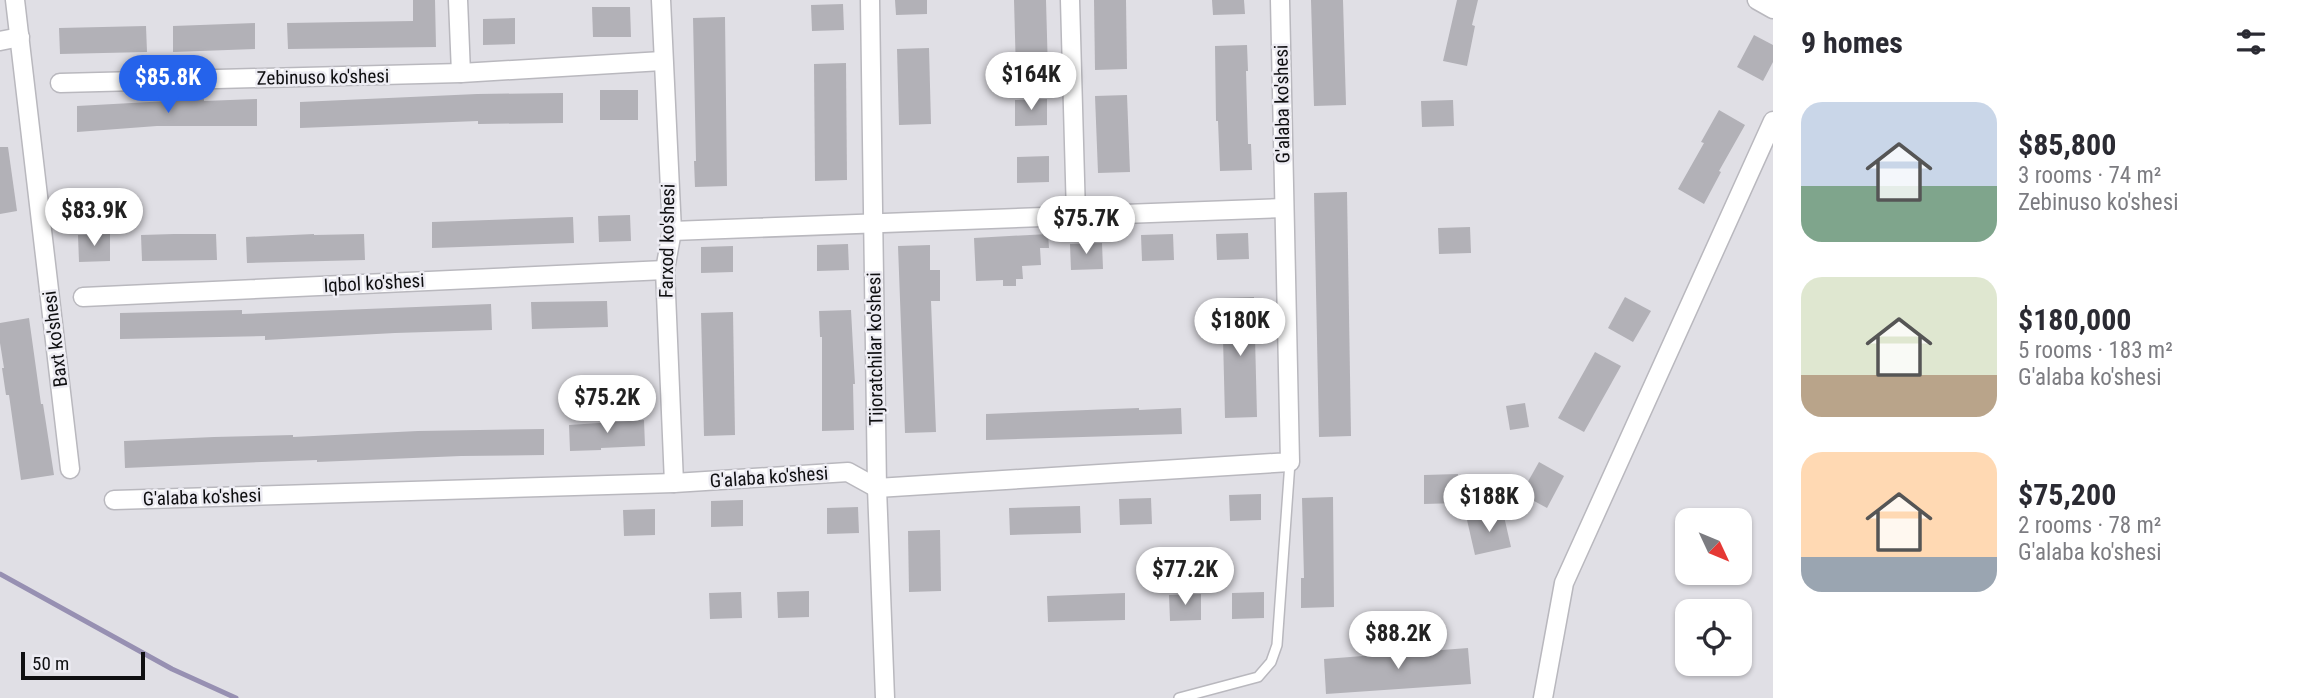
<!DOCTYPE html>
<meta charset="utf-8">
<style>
:root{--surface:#fff;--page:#f7f7f7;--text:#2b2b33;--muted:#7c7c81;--accent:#2563eb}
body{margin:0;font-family:"Roboto Condensed",sans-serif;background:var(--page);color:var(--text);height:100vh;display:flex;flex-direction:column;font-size:26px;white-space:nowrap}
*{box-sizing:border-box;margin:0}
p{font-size:23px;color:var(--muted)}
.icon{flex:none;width:38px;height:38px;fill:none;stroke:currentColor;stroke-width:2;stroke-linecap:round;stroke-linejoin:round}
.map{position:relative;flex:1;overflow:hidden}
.panel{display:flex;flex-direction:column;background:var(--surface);width:525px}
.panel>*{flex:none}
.needle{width:46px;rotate:134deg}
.fabs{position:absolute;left:1675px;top:508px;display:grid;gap:14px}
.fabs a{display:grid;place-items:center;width:77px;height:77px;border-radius:14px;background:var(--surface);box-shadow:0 2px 5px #0004;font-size:35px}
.scale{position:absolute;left:21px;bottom:18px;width:124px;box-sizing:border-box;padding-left:7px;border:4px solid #0f0f11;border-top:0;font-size:19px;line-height:24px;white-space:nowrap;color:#0f0f11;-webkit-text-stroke:5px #edecf3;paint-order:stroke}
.price{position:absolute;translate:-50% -60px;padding:0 16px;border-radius:24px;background:#fff;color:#222;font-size:23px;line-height:46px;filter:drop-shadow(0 2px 4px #0008)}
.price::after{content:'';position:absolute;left:50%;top:42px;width:21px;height:16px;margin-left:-10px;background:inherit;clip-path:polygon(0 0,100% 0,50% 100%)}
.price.current{background:var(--accent);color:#fff}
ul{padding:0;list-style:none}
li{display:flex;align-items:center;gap:21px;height:175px;padding:0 28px}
li span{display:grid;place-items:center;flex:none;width:196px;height:140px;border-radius:21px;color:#555}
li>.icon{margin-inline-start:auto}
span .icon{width:84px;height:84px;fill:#fffc;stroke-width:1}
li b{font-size:30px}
h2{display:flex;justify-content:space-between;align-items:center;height:84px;padding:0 28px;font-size:30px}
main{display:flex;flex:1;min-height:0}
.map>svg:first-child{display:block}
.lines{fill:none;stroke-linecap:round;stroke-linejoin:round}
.stream{stroke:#9790b2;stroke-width:5}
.building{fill:#b2b1b7}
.service-casing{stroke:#b9b8be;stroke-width:12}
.minor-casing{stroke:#b9b8be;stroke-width:21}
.service{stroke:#fff;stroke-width:9}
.minor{stroke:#fff;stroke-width:18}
.labels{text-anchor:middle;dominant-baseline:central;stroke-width:5;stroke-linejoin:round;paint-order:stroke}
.street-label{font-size:19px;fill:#0f0f11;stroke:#edecf3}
</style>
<main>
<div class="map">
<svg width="1773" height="698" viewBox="0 0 1773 698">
<rect width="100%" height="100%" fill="#e0dfe5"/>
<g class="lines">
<polyline class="stream" points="0,574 172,669 236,698"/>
</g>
<g class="building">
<polygon points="413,0 435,0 436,47 288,49 287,23 413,21"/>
<polygon points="895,0 927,0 927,14 896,15"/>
<polygon points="1014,0 1046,0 1048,72 1016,73"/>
<polygon points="1094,0 1126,0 1127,69 1095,70"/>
<polygon points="1212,0 1244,0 1245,14 1213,15"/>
<polygon points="1311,0 1343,0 1346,105 1314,106"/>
<polygon points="1457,0 1478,0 1472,25 1475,26 1467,66 1443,61"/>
<polygon points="843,4 844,30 812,31 811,5"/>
<polygon points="592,7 630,7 631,37 593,37"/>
<polygon points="725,17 727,186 695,187 694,161 696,161 693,18"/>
<polygon points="515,18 515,44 483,45 483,19"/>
<polygon points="255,23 255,49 173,52 173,26"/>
<polygon points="146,26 147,52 60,54 59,28"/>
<polygon points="1754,35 1773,45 1773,62 1763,81 1737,67"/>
<polygon points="1247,45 1248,71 1246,71 1248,144 1251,144 1252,170 1220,171 1218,121 1216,121 1215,46"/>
<polygon points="929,48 931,124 899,125 897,49"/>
<polygon points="846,63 847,180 815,181 814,64"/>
<rect x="600" y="90" width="38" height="30"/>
<polygon points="563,93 563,123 478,124 478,121 300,128 300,102 477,94"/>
<polygon points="1127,95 1130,172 1098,173 1095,96"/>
<polygon points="204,99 204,101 257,99 257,126 157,126 77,132 77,106"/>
<polygon points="1047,99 1047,125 1015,126 1015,100"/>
<polygon points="1453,100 1454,126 1422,127 1421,101"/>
<polygon points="1719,110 1745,125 1719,171 1721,172 1704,204 1678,189 1704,143 1701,142"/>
<polygon points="0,147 8,147 17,211 0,214"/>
<polygon points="1049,156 1049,182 1017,183 1017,157"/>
<polygon points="1347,192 1351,436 1319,437 1314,193"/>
<polygon points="630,215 631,241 599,242 598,216"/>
<polygon points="573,217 574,243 432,248 432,222"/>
<polygon points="1470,227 1471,253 1439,254 1438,228"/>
<polygon points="1248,233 1249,259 1217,260 1216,234"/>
<polygon points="110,234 110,261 79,262 78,235"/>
<polygon points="174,234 216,234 217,260 142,261 141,235"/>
<polygon points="314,234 314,235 364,234 365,260 247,263 246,237"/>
<polygon points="1048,234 1049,248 1040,248 1041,265 1022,266 1023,279 1016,279 1016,286 1003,286 1003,280 976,281 974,238"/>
<polygon points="1173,234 1174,260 1142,261 1141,235"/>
<polygon points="1102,243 1103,269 1071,270 1070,244"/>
<polygon points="848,244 849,270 817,271 817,245"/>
<polygon points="930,245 930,270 940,270 940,301 931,301 936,432 905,433 898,246"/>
<polygon points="733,246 733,272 701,273 701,247"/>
<polygon points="1254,297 1257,417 1225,418 1222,298"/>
<polygon points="1625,297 1651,311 1633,342 1608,328"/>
<polygon points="607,301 608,327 532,329 531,302"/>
<polygon points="491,304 492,330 395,333 265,340 265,336 120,339 120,313 242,310 242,314"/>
<polygon points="851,310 855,384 853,384 854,430 822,431 822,337 820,337 819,311"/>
<polygon points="733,312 735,435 704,436 701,313"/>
<polygon points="29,318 41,404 43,404 54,475 21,480 9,395 6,395 2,368 4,368 0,343 0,323"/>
<polygon points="1595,352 1621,366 1584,432 1558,418"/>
<polygon points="1525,403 1529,427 1510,430 1506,406"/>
<polygon points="1139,408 1139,410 1181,408 1182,434 986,440 986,414"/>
<polygon points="644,420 645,446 601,448 601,450 570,451 569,425"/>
<polygon points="544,429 544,455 461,456 317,462 317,460 262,462 125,468 124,441 214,437 293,435 293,437 418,431"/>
<polygon points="1539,462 1564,476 1547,508 1521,494"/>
<polygon points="1458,474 1459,503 1424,504 1424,475"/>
<polygon points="1261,494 1261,520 1230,521 1229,495"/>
<polygon points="1333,497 1334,607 1301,608 1301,578 1304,578 1302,498"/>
<polygon points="1151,498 1152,524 1120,525 1119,499"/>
<polygon points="743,500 743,526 711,527 711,501"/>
<polygon points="1080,506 1081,533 1010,535 1009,508"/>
<polygon points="858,507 859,533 827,534 827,508"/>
<polygon points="655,509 655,535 624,536 623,510"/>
<polygon points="1503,512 1511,547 1475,555 1467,520"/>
<polygon points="940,530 941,591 909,592 908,531"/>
<polygon points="809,591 809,617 778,618 777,592"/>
<polygon points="741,592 742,618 710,619 709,593"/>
<polygon points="1264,592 1264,618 1232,619 1232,593"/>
<polygon points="1125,593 1125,620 1048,622 1047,596"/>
<polygon points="1201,594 1201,620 1170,621 1169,595"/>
<polygon points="1468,648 1471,684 1326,694 1324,659"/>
</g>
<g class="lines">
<g class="service-casing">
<polyline id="service" points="1179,698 1258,677 1271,662 1277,645 1290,462"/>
</g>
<g class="minor-casing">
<g id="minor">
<polyline points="15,0 70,469"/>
<polyline points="458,0 461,73"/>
<polyline points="661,0 672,231 665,270 674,483"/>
<polyline points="870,0 877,488 885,698"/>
<polyline points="1070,0 1076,215"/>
<polyline points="1757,0 1773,9"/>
<polyline points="0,41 20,37"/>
<polyline points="60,83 461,73 662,61"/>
<polyline points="672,231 1284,208"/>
<polyline points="83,297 665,270"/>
<polyline points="114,500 674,483 848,472 877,488 1290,462 1280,0"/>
<polyline points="1543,698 1564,583 1773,121"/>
</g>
</g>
<use href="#service" class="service"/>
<use href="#minor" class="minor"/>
</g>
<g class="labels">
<g class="street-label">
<text transform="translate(323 77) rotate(-1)">Zebinuso ko'shesi</text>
<text transform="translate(1282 104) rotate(-91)">G'alaba ko'shesi</text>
<text transform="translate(667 241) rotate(-89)">Farxod ko'shesi</text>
<text transform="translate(374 283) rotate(-3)">Iqbol ko'shesi</text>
<text transform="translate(55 339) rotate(-97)">Baxt ko'shesi</text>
<text transform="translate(875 349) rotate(-91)">Tijoratchilar ko'shesi</text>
<text transform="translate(769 477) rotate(-4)">G'alaba ko'shesi</text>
<text transform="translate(202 497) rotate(-2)">G'alaba ko'shesi</text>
</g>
</g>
</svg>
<div class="fabs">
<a><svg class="needle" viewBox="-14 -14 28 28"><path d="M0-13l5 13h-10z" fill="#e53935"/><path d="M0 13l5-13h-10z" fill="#7c7c81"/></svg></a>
<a><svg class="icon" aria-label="locate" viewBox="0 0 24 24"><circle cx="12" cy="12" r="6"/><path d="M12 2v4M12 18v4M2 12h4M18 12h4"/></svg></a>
</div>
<div class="scale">50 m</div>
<b class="price" style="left:1031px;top:112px">$164K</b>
<b class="price current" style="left:168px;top:115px">$85.8K</b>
<b class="price" style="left:94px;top:248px">$83.9K</b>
<b class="price" style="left:1086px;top:256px">$75.7K</b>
<b class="price" style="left:1240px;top:358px">$180K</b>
<b class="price" style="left:607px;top:435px">$75.2K</b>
<b class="price" style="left:1489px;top:534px">$188K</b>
<b class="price" style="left:1185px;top:607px">$77.2K</b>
<b class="price" style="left:1398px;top:671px">$88.2K</b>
</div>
<section class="panel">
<h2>9 homes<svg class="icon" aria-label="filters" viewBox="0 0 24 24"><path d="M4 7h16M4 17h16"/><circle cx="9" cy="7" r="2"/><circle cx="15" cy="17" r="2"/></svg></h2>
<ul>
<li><span style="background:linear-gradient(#c9d6e8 60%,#7fa58c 0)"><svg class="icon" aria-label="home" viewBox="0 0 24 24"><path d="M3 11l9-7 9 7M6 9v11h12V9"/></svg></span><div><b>$85,800</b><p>3 rooms · 74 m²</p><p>Zebinuso ko'shesi</p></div></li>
<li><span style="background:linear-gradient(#dfe7d0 70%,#b9a48a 0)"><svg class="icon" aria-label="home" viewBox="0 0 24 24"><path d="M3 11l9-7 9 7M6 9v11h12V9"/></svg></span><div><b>$180,000</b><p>5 rooms · 183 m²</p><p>G'alaba ko'shesi</p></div></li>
<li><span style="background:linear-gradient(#ffd9b3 75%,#9aa5b1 0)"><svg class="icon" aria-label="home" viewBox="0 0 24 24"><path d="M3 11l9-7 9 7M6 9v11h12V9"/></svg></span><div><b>$75,200</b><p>2 rooms · 78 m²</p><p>G'alaba ko'shesi</p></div></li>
</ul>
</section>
</main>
